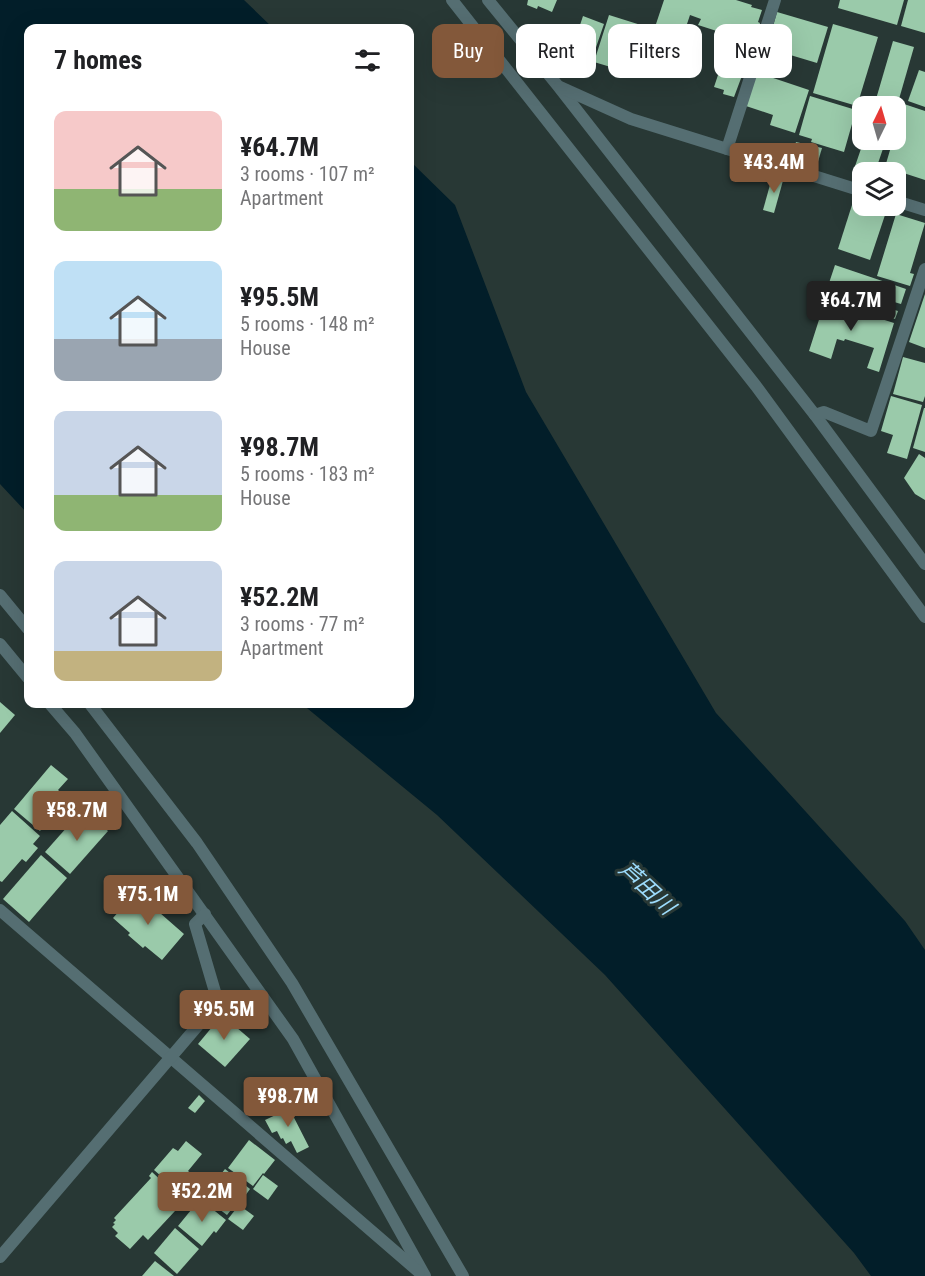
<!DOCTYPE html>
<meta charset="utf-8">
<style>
:root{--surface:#fff;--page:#f6f6f6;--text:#202124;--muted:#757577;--accent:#83583a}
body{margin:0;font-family:"Roboto Condensed","Noto Sans JP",sans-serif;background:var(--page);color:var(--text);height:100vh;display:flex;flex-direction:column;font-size:22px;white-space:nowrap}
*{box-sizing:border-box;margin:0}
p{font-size:20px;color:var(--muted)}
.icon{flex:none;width:33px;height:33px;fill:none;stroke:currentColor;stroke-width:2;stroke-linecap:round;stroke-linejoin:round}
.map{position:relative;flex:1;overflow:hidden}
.sheet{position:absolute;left:24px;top:24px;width:390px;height:684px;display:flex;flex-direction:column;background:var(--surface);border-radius:12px;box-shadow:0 6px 24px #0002}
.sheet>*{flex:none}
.banner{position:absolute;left:432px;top:24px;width:402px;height:54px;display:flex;gap:12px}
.needle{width:39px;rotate:5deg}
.buttons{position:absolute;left:852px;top:96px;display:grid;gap:12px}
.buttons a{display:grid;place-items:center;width:54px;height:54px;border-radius:12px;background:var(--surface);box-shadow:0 6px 24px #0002;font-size:30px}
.price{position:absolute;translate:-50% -51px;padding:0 14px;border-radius:6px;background:var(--accent);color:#fff;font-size:20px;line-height:39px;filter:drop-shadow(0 2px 3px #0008)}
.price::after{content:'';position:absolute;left:50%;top:36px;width:18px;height:14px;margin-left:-9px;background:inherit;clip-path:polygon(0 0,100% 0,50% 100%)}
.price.selected{background:#222;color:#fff}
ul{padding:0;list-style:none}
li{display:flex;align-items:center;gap:18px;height:150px;padding:0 30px}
li span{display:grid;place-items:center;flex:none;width:168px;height:120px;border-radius:12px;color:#555}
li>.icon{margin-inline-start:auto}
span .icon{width:72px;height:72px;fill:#fffc;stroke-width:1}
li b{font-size:26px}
h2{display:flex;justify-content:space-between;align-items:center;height:72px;padding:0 30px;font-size:26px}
.chip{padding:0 21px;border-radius:12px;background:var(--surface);box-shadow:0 6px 24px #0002;font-size:21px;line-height:54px}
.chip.selected{background:var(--accent);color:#fff}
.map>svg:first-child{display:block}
.water{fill:#021e29}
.building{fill:#9acaaa}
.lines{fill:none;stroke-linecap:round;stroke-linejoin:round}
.minor{stroke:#556e72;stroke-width:12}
.tertiary{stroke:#556e72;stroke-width:12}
.labels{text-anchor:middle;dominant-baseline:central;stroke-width:6;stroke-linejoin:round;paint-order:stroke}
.water-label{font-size:22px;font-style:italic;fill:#9ddcfc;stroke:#283835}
</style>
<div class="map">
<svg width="925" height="1276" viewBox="0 0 925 1276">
<rect width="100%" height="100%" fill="#283835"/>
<g class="water">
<polygon points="0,0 244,0 273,28 28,28 28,514 0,484"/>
<polygon points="410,161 455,205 526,392 716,713 905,921 925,950 925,1276 871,1276 854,1253 605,975 437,815 302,704 410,704"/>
</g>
<g class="building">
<polygon points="528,0 557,0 552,12 538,6 537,9 527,5"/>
<polygon points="664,0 736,0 752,5 751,7 762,10 758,22 760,23 754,42 742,39 740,45 724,40 726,34 698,25 701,19 690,15 682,39 654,30"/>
<polygon points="840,0 904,0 897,25 838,8"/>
<polygon points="908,0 925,0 925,33 901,26"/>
<polygon points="777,12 828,27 817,63 767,48"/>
<polygon points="609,15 644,26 637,49 631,47 624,71 594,62"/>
<polygon points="583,16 604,24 592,59 571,52 572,47 568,45 571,35 576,37"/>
<polygon points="833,24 878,37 857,106 813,93"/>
<polygon points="893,41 914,47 897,106 874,106"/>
<polygon points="724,57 746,65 734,97 723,94 724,90 714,87"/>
<polygon points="919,70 925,72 925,107 908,101"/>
<polygon points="761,74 809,90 795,133 770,125 773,115 746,106 756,75 760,77"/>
<polygon points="810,96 856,110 844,152 811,142 812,139 799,135"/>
<polygon points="904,104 925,111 925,180 885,167 893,140 896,140 896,133"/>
<polygon points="864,140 886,140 875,172 862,172 862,178 852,175"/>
<polygon points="796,142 822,148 817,165 791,158"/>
<polygon points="773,174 784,177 774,213 763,210"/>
<polygon points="852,205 885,215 870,260 838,249"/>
<polygon points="896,214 925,223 910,273 914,274 910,286 877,276"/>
<polygon points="835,265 906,289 901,304 887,300 885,307 898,311 895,319 825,295"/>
<polygon points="925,294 925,348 909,342"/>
<polygon points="825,301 894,323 879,372 867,368 874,348 858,343 845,339 844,341 837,339 831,359 809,351"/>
<polygon points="903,357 925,363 925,396 923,402 893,394"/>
<polygon points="891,396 922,405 907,459 887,453 893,435 881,431"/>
<polygon points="924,408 925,408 925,452 913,448"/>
<polygon points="919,454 925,458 925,500 915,494 904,478"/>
<polygon points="0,702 15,715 0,733"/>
<polygon points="51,765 68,779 58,790 67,798 40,831 14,809"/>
<polygon points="83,809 108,831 70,874 45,852"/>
<polygon points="12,811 40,836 33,844 38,848 26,862 22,859 2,882 0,881 0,825"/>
<polygon points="41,855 67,878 29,922 3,899"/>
<polygon points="136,892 184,934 162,960 145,946 143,948 128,935 130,933 113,918"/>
<polygon points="222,1015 250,1039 225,1067 198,1044"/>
<polygon points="199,1095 205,1101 195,1113 188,1108"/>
<polygon points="285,1100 309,1147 297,1153 291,1141 286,1144 283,1138 281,1139 277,1131 272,1133 265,1120 282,1112 278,1104"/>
<polygon points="249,1140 275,1160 264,1174 263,1173 253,1186 228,1168"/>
<polygon points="186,1141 202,1154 188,1171 204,1184 190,1201 154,1170 173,1148 178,1151"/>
<polygon points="225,1169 250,1189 240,1203 238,1201 227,1215 203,1197"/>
<polygon points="152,1172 182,1200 173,1209 175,1211 148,1240 143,1235 130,1249 115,1236 118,1233 112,1227 115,1224 113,1223 116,1220 114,1218 151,1178 149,1176"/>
<polygon points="263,1175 278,1186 268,1200 253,1189"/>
<polygon points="200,1199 226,1220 216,1233 214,1231 202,1246 178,1226"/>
<polygon points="239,1205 254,1216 243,1230 228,1219"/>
<polygon points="175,1228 199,1249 177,1274 154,1253"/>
<polygon points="155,1261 174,1276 142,1276"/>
</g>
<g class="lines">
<g class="minor">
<polyline points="452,0 756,386 925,617"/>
<polyline points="488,0 558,86 815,415 925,564"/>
<polyline points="560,87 631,119 862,191"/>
<polyline points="727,149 775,0"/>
<polyline points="896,201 925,210"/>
<polyline points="815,415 824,412 871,431 925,269"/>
<polyline points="0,644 28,678"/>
<polyline points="50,704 75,733 293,1039 425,1276"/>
<polyline points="0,910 419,1272"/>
<polyline points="0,1257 218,1002 195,924 205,914"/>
</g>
<g class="tertiary">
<polyline points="0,595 28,629"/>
<polyline points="90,704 197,843 292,983 463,1276"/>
</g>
</g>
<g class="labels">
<g class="water-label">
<text transform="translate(647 888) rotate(43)">芦田川</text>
</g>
</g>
</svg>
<div class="buttons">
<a><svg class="needle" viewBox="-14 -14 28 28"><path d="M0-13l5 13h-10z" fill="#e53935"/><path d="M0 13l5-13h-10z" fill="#757577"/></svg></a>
<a><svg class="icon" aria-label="layers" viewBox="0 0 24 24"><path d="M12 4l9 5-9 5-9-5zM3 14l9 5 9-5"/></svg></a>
</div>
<b class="price" style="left:774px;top:194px">¥43.4M</b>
<b class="price selected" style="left:851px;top:332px">¥64.7M</b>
<b class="price" style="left:77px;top:842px">¥58.7M</b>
<b class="price" style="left:148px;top:926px">¥75.1M</b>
<b class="price" style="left:224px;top:1041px">¥95.5M</b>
<b class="price" style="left:288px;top:1128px">¥98.7M</b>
<b class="price" style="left:202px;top:1223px">¥52.2M</b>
<div class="banner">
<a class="chip selected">Buy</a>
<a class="chip">Rent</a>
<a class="chip">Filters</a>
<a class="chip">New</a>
</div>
<section class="sheet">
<h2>7 homes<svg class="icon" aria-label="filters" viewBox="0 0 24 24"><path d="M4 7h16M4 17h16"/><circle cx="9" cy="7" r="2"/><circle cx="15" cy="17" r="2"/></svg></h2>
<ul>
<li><span style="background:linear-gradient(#f6c9c9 65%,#8fb573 0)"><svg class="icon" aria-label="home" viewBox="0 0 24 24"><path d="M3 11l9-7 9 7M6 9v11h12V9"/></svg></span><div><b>¥64.7M</b><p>3 rooms · 107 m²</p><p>Apartment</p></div></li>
<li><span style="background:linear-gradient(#bfe0f5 65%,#9aa5b1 0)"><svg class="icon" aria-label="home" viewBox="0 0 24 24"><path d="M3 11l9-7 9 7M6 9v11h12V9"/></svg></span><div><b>¥95.5M</b><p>5 rooms · 148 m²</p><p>House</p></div></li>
<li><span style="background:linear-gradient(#c9d6e8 70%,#8fb573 0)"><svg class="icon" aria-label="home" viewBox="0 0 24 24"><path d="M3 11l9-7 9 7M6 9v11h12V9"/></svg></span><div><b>¥98.7M</b><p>5 rooms · 183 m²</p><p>House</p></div></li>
<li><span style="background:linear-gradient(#c9d6e8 75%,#c2b280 0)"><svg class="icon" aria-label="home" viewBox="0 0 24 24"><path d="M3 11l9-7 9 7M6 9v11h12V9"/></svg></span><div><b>¥52.2M</b><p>3 rooms · 77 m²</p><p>Apartment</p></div></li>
</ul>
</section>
</div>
